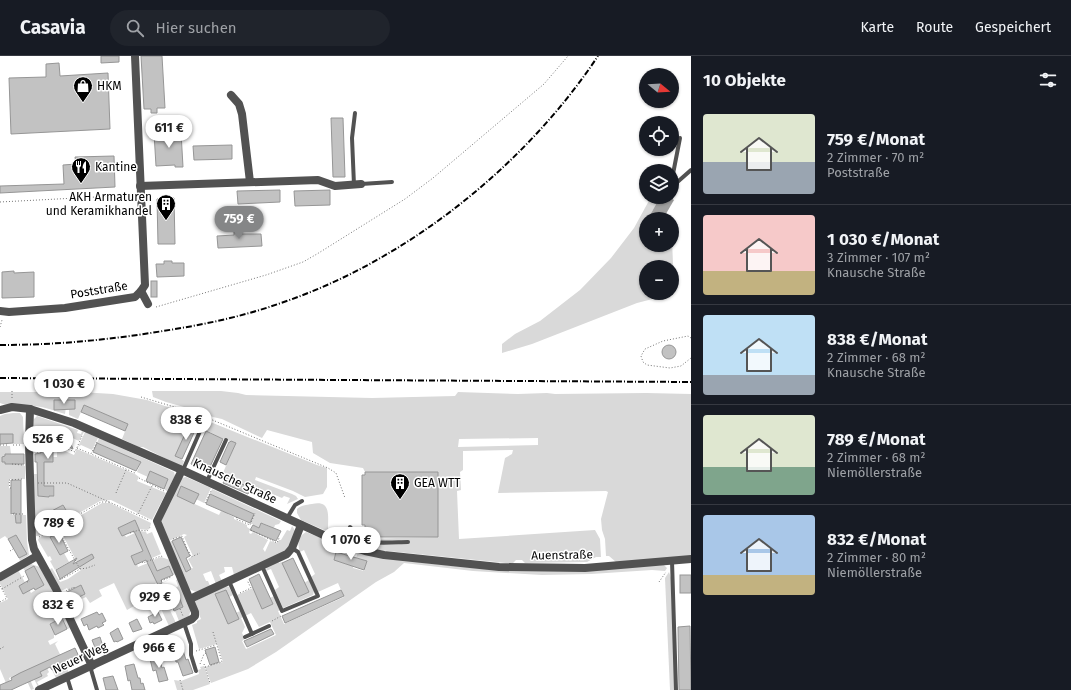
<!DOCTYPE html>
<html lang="de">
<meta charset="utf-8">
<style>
:root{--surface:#171b24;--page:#20242c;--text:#f1f3f6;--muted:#9ea1a6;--line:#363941;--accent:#858687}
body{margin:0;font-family:"Fira Sans",sans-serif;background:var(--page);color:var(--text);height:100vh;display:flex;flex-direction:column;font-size:15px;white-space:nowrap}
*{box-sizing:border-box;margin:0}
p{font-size:13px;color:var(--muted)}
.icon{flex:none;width:22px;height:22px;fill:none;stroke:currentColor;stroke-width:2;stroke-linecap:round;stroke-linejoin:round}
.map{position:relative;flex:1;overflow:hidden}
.side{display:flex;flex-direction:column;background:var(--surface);width:380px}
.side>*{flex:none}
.needle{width:26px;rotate:108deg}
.controls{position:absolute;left:639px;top:12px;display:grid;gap:8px}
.controls a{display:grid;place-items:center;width:40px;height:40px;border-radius:50%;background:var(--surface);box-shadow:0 1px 3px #0004;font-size:20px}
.price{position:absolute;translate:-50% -34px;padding:0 9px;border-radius:14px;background:#fff;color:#222;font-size:13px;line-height:26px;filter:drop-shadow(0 1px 2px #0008)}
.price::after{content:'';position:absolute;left:50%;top:24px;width:12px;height:9px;margin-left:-6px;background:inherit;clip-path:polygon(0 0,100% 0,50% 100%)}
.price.active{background:var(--accent);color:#fff}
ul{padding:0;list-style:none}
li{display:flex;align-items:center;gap:12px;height:100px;padding:0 12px}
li+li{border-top:1px solid var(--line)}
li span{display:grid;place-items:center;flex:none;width:112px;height:80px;border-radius:4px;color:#555}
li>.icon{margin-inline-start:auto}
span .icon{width:48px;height:48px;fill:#fffc;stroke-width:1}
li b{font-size:17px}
h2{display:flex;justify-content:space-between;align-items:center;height:48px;padding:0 12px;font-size:17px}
header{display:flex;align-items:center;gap:24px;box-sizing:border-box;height:56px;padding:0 20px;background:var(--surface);border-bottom:1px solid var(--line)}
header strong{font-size:19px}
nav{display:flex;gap:22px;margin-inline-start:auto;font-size:14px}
.search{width:280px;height:36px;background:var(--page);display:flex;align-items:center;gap:10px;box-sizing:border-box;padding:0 14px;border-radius:22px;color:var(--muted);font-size:15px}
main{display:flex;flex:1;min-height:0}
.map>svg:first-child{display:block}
.green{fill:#d9d9d9;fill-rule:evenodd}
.water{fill:#a0a0a0}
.building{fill:#c2c2c2;stroke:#969696}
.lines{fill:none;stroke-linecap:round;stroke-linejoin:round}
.path{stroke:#747474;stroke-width:1;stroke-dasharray:1 2;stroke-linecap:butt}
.lane{stroke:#525252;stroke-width:4}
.street{stroke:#525252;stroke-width:8}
.rail{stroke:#000;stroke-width:2;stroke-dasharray:6 2 1 2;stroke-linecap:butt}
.labels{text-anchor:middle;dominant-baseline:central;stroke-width:3;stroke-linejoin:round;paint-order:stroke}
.poi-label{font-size:12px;fill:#000;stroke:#fff;text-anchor:start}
.street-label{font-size:12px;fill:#000;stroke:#fff}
</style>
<header>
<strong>Casavia</strong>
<div class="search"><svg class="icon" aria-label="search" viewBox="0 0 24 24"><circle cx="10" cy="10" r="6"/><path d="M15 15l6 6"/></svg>Hier suchen</div>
<nav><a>Karte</a><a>Route</a><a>Gespeichert</a></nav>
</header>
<main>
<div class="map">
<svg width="691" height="634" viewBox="0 0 691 634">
<rect width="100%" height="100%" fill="#fff"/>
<g class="green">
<polygon points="651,141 660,141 649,161 652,163 646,163 646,189 672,189 672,183 673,208 675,217 672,218 672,211 646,211 646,237 672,237 672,235 673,236 672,238 637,247 532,288 502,297 502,288 515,278 540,265 580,234 611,202 634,172"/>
<path d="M152,335H221L238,337L246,339L372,342L455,340L458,336L518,338L547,337L555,338L646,337L691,338V500L616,506L609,500H606L605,483L602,474L601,463L608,436L606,435L498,437L505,402L512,398L513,394L463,395V414L460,416L461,434L457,435L459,483L595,474L600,483L601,501H596L587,506L525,507L522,504H516L513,507H506L378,494L354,487L301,464L297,457V453C301,449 306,449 312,448C331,444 328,459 328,473L356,483L438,481V416H365L363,412L330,407L313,397L312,386L267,374L262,382L222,363L213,361L195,354L166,346L153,341ZM538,382V389L458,391L459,383Z"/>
<path d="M0,336H80L113,338L147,344L198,361L317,409L327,412V431L323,438L305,441L293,435L256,421L255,424L292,438L296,440L298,443L287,448L290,442L284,440L282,442L263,434L258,440L249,436L251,432L222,419L236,387L221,382L191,367L176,400L184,405L182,411L143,391H139L122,383L128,368L84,349L78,363L69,359V351H66L65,358C55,355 45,351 35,350C24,348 9,351 0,347Z"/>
<polygon points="13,357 20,357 23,361 24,388 13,388 13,378 0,378 0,360 5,358"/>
<polygon points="37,360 78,374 77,377 81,378 82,375 84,376 79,385 66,379 42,379 41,388 34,388 34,363"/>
<polygon points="85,376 98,382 92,394 81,389 78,391"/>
<polygon points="99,382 174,416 175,420 167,435 164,433 168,424 150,416 148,421 137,416 141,406 122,398 121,400 114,394 97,387"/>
<polygon points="0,390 10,390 11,398 5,398 5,400 2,401 2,405 5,406 5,408 24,408 24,410 25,410 25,423 9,423 9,432 11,433 11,459 15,459 16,467 21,466 21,459 26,459 27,486 29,499 20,505 19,502 27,498 16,479 8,483 5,480 0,483"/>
<path d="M77,393L135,418L139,421L137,425L166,437L152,464L111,444L100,445L72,461L68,455H67L63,449L44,459L52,473L38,480H36L35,476L34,418H37L38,425H44V406H53V401H57V395H65L74,399ZM38,430H55V440H49V441L38,440Z"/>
<polygon points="186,421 211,432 204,447 196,443 181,430 177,440 219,459 221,455 224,456 226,453 230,454 228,458 234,461 234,463 247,469 247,471 250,473 249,477 251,478 253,476 268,484 263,493 265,496 270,485 277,487 279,484 281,484 287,474 290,475 292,470 293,471 295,475 289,495 234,519 232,511 224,511 225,516 219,519 222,525 216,528 211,515 203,518 206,525 208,525 210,530 196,536 189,533 169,486 172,485 186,515 193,512 188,503 193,500 184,481 187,479 184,478 169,485 160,465 181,422"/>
<polygon points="212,433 281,465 279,468 275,469 274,472 262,467 259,472 250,467 254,458 210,438"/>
<polygon points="102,447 110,447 151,467 150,471 147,474 139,473 135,464 118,472 122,480 125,479 126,481 135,477 142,492 146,490 140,475 146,476 147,478 152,476 161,498 152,502 147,493 131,500 135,509 137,508 138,511 148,507 151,515 156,513 153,504 161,501 170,504 176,518 173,519 169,510 153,517 157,526 155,528 156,530 176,520 161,528 165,537 177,531 178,530 176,524 178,523 191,553 189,560 179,565 175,555 183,551 179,541 167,548 176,567 169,570 156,542 135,552 134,550 127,554 114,527 99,534 102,540 90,547 86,541 71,548 74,554 71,556 63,539 67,536 71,545 85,538 81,529 69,535 67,532 61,535 49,514 52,512 60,526 68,523 81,514 59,472"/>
<polygon points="53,475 55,478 51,481 60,499 64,497 69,506 55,514 50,505 52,504 50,500 48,501 38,484 39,482"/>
<path d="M306,476L338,489L334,503L346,508L349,500L346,498V497L339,496L341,490L355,495L351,508L354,509L353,512L364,515L367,505L356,502L358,496L425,507L497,514L664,509L667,512L665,515L652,514L591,518L542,519L473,515L404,507L394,516L376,526L276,596L248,613L211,627L205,611L223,606L217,588L199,593L192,569L197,567V565L201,563L194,547L195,545L226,530L229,531L233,539L229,541L225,534L216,538L228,568L238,563L236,557L240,555L243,561L241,562L245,571L242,577L245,583L242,585L246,593L276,579L270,566L259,571L251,557L245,560L237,539L253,532L262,552L273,548L270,542L274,540L280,554L278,555L284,568L344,541L338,527L318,536L311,521L315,518L304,494L300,496C297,487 298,481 306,476Z"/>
<polygon points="278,505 279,507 282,506 282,507 304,527 309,524 314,535 313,539 283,552 275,534 279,531 271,513 266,515 267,510"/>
<polygon points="31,508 40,511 54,538 41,545 42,547 39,560 55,552 51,542 55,540 70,572 67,573 62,563 50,568 54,577 54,582 48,585 50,589 58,585 55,588 69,617 56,622 52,614 60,610 56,602 47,612 49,616 47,618 48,620 37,626 39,630 38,631 34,623 27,616 34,633 31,634 27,625 11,622 11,621 9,622 13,634 9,634 0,613 0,547 8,543 0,528 0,524 18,514 31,537 43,529 34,511 25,515 23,512"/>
<polygon points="669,516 671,522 675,634 670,634 665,522"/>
<polygon points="204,610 210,628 193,634 177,634 174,624 181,625 199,618 198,614 201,613 200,611"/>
</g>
<polygon class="water" points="660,141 669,141 674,144 663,163 652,163 649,161"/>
<g class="building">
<polygon points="101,0 119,0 119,6 101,7"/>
<polygon points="141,0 162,0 165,52 157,52 157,57 151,57 151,53 144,53"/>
<polygon points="59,7 60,20 108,17 110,73 11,78 9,22 46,21 46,8"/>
<polygon points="331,62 343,62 345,121 333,121"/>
<polygon points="167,76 181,76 183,111 175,111 175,109 156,110 154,77"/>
<polygon points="232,89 232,103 194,104 193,90"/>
<polygon points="114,100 115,131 0,137 0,130 64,128 63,109 76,108 75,101"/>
<polygon points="280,134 280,146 238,148 237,135"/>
<polygon points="330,134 330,149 295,150 294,135"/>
<polygon points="174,142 175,188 158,188 157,143"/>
<polygon points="241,172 242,178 261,178 262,190 218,192 217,180 234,179 234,173"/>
<polygon points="164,205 172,205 172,207 184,207 184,220 157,221 156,208 164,208"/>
<polygon points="14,215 14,217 34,216 34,241 2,242 2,216"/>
<rect x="151" y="225" width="6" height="16"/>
<circle cx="669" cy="296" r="7"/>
<polygon points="54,344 75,344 75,353 54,354"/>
<polygon points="84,349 128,368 125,375 81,356"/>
<polygon points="190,367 197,370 182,403 175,400"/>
<polygon points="206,375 223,383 208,415 191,408"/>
<polygon points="0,378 13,378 13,387 0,388"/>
<polygon points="67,378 73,393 62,388 53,388 53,406 44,406 44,430 54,430 54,440 49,440 49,441 38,440 37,406 35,406 35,398 41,397 42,379 65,379"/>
<polygon points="231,385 236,387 226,409 220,406 229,386 230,386"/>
<polygon points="97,387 141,406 136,415 93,396"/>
<polygon points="5,398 24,398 24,408 5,408 5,406 2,406 2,401 5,400"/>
<polygon points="150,415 168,423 164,433 146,425"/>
<polygon points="365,416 438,416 438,481 365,481 365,469 362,469 362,419 365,419"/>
<polygon points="226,421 251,432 248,438 223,427"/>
<polygon points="11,424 21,424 21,467 16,467 15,457 11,458"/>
<polygon points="181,430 199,438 194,448 177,440"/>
<polygon points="210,438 254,458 250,467 206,448"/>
<polygon points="63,449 69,459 49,469 44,459"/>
<polygon points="135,464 157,515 169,510 173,519 161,524 162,527 158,529 146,504 135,509 131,500 143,495 134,475 122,480 118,472"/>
<polygon points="261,467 281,475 276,485 250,474 253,469 259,472"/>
<polygon points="59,477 68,495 60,499 50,481"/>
<polygon points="16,479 27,498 19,502 8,483"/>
<polygon points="181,481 190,500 186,502 191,513 186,516 172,485"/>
<polygon points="336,496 367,505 364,514 334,504"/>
<polygon points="92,498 94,502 60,523 56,514 77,502 73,508"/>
<polygon points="293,502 309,536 298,541 282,507"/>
<polygon points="34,510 44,529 35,534 34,532 23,538 19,530 29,524 25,515"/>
<polygon points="259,518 273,548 262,553 249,523"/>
<rect x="680" y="519" width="11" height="18"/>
<polygon points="81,529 85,538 71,545 67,536"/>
<polygon points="226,534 239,563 228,568 215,538"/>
<polygon points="341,534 344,540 285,567 282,560"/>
<polygon points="179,541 183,551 174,555 173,552 170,554 167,548"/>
<polygon points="51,542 55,552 39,560 34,550"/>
<polygon points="97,556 99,559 102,557 106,565 102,567 104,569 98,572 97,570 89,574 87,568 84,570 81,563"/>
<polygon points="158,556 162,564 154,568 153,566 150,567 148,561"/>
<polygon points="62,562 67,573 55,579 50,568"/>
<polygon points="137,563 142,573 133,576 129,567"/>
<polygon points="690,570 691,634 679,634 678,571"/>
<polygon points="118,572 123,583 117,586 116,585 114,586 110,577"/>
<polygon points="271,573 274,578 247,591 244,585"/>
<polygon points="100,581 104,594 99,597 98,594 96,594 92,584"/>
<polygon points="181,588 186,604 188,603 193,617 183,620 178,606 176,606 172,591"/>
<polygon points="215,591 219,606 210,609 205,594"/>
<polygon points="75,592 81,605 76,608 74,604 70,605 52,614 50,611 40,616 42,620 24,628 11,634 0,634 0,629 12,624 11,622 20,617"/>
<polygon points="159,600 162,612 164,611 168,624 159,626 156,614 153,615 150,603"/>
<polygon points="134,608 138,622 140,622 141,628 143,627 145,634 132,634 130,624 128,625 125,610"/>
<polygon points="113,620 118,634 106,634 103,622"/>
</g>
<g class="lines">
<g class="path">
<polyline points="0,146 134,139"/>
<polyline points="156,251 266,219 303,206 317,198 405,143 433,122 544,28 568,0"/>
<polyline points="0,271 2,264"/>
<polyline points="691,282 688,280 663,285 645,293 641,300 643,306 647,309 670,312 681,310 691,302"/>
<polyline points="12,335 12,343"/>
<polyline points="141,341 198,358 328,412 336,417 345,442"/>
<polyline points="97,386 91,398 135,417"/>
<polyline points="0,389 8,389"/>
<polyline points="13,389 21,389"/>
<polyline points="36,389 45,389"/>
<polyline points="48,390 61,390 75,396 82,380"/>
<polyline points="77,392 91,398"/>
<polyline points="37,396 53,395 53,390"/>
<polyline points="12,408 22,409"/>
<polyline points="139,422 164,435"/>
<polyline points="38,427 67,427 149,464"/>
<polyline points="11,432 10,432 9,424 23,423"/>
<polyline points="116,437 126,414"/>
<polyline points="205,447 211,435"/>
<polyline points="13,458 24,458"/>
<polyline points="138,458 152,430"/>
<polyline points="237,461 236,463 250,469 255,457"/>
<polyline points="60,464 62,468"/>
<polyline points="57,471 64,485 63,486"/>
<polyline points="55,472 101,446 109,446"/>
<polyline points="251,474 277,487 279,482 280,483"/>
<polyline points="130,477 139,474 147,475 151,470"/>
<polyline points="39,481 53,474"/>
<polyline points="173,483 182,480 188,496"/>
<polyline points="10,495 13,493"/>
<polyline points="189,496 191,501 200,497"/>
<polyline points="142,506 143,507 161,500 163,501"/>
<polyline points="80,513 87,512 95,509"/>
<polyline points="60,523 60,524 80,513 64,485"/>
<polyline points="161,525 171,521"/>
<polyline points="27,526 30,525"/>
<polyline points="659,526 666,516"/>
<polyline points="0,530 7,542 0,546"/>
<polyline points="2,533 24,520"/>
<polyline points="66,535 74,531 74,533"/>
<polyline points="240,537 251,532 247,524"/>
<polyline points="43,546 52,541"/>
<polyline points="180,553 183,560"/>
<polyline points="272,565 281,560"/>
<polyline points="0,593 5,590"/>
<polyline points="196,595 216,589"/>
<polyline points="200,608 204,598 206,597"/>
<polyline points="204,608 210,627"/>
<polyline points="205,611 222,606 213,576 211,576"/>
<polyline points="180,624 183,634"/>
</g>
<g class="lane">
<polyline points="672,123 680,82"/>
<polyline points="361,128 392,126"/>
<polyline points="354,129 352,82 355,57"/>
<polyline points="672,129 674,129 691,114"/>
<polyline points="183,414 201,373"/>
<polyline points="207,425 226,384"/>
<polyline points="287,462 295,449 302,445"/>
<path d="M350,471C354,475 357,480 361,483C372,489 396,486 408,486"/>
<polyline points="672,505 676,634"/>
<polyline points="262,510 282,555 318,540 298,496 292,492"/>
<polyline points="229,525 252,578"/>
<polyline points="184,567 191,588 191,599 196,615"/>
<polyline points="245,581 269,570"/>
<polyline points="90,610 97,634"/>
<polyline points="67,621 71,634"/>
</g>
<g class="street">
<polyline points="231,39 239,48 242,58 250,126"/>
<polyline points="140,130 318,124 335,130 361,128"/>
<polyline points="141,235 148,248"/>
<polyline points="0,255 9,256 65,252 135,241 141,235 145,229 135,0"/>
<polyline points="30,353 29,389 32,484 34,493 56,533 92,610"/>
<polyline points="0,354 12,351 30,353 74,367 182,414 341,487 365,495 384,499 499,511 585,512 691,503"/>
<polyline points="0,521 37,500"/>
<polyline points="190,543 287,498 292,492 301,469"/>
<polyline points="39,634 192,563 195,560 195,556 157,465 182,414"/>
</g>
<g class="rail">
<path d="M0,289C55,289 109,284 163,275C202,269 241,261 278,248C405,206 524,111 598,0"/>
<polyline points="0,322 691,326"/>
</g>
</g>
<defs>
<g id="shop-pin" transform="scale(1)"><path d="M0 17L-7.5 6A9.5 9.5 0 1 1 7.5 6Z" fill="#000" stroke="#fff"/><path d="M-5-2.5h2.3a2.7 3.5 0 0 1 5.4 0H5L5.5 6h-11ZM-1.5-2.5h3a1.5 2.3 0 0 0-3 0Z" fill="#fff"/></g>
<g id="restaurant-pin" transform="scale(1)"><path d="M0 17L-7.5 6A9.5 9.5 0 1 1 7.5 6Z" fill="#000" stroke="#fff"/><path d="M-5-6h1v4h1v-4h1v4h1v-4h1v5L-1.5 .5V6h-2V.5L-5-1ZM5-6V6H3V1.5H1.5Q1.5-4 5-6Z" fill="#fff"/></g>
<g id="building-pin" transform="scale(1)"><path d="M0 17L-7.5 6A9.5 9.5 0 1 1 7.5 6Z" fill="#000" stroke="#fff"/><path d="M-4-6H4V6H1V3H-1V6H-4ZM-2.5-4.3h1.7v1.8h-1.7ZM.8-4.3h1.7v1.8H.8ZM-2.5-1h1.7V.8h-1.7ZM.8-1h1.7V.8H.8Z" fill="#fff"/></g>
</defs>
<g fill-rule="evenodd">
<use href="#shop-pin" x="83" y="30"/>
<use href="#restaurant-pin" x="81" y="111"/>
<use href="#building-pin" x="166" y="148"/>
<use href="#building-pin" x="400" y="427"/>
</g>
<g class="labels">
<g class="poi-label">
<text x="97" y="30">HKM</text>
<text x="95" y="111">Kantine</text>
<text x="152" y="141" text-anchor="end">AKH Armaturen<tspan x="152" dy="14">und Keramikhandel</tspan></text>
<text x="414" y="427">GEA WTT</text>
</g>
<g class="street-label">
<text transform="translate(99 234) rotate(-9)">Poststraße</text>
<text transform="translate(235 425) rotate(25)">Knausche Straße</text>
<text transform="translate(562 499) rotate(-1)">Auenstraße</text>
<text transform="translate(80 602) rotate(-25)">Neuer Weg</text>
</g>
</g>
</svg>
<div class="controls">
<a><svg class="needle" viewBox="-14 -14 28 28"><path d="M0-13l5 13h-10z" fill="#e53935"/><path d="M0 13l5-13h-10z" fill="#9ea1a6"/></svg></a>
<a><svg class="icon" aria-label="locate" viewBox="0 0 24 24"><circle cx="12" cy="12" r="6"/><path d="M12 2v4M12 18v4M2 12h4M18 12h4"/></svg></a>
<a><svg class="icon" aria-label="layers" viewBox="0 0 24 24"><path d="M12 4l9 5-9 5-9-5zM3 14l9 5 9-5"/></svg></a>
<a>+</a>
<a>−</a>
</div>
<b class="price" style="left:169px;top:93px">611 €</b>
<b class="price active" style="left:239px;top:184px">759 €</b>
<b class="price" style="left:64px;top:349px">1 030 €</b>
<b class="price" style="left:186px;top:385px">838 €</b>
<b class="price" style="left:48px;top:404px">526 €</b>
<b class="price" style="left:59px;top:488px">789 €</b>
<b class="price" style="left:351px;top:505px">1 070 €</b>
<b class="price" style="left:155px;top:562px">929 €</b>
<b class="price" style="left:58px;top:570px">832 €</b>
<b class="price" style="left:159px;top:613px">966 €</b>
</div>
<section class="side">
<h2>10 Objekte<svg class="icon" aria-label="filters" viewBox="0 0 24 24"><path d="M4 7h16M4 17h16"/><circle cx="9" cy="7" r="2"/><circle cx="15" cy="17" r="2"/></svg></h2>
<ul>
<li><span style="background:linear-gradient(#dfe7d0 60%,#9aa5b1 0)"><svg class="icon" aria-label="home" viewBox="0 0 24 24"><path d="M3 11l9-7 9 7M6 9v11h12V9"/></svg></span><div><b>759 €/Monat</b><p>2 Zimmer · 70 m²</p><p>Poststraße</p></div></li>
<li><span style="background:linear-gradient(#f6c9c9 70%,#c2b280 0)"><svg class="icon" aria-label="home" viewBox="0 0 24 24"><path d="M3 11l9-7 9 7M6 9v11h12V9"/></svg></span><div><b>1 030 €/Monat</b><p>3 Zimmer · 107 m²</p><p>Knausche Straße</p></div></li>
<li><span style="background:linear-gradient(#bfe0f5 75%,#9aa5b1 0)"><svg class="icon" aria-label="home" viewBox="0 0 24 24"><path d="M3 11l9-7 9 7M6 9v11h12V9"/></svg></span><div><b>838 €/Monat</b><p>2 Zimmer · 68 m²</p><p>Knausche Straße</p></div></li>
<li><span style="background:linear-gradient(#dfe7d0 65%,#7fa58c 0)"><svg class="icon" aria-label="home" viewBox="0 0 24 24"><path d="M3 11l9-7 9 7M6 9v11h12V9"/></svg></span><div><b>789 €/Monat</b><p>2 Zimmer · 68 m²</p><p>Niemöllerstraße</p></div></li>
<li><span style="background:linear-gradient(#a9c7e8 75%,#c2b280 0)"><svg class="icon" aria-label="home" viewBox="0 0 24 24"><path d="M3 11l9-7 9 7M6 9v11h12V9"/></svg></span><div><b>832 €/Monat</b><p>2 Zimmer · 80 m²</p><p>Niemöllerstraße</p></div></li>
</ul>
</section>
</main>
